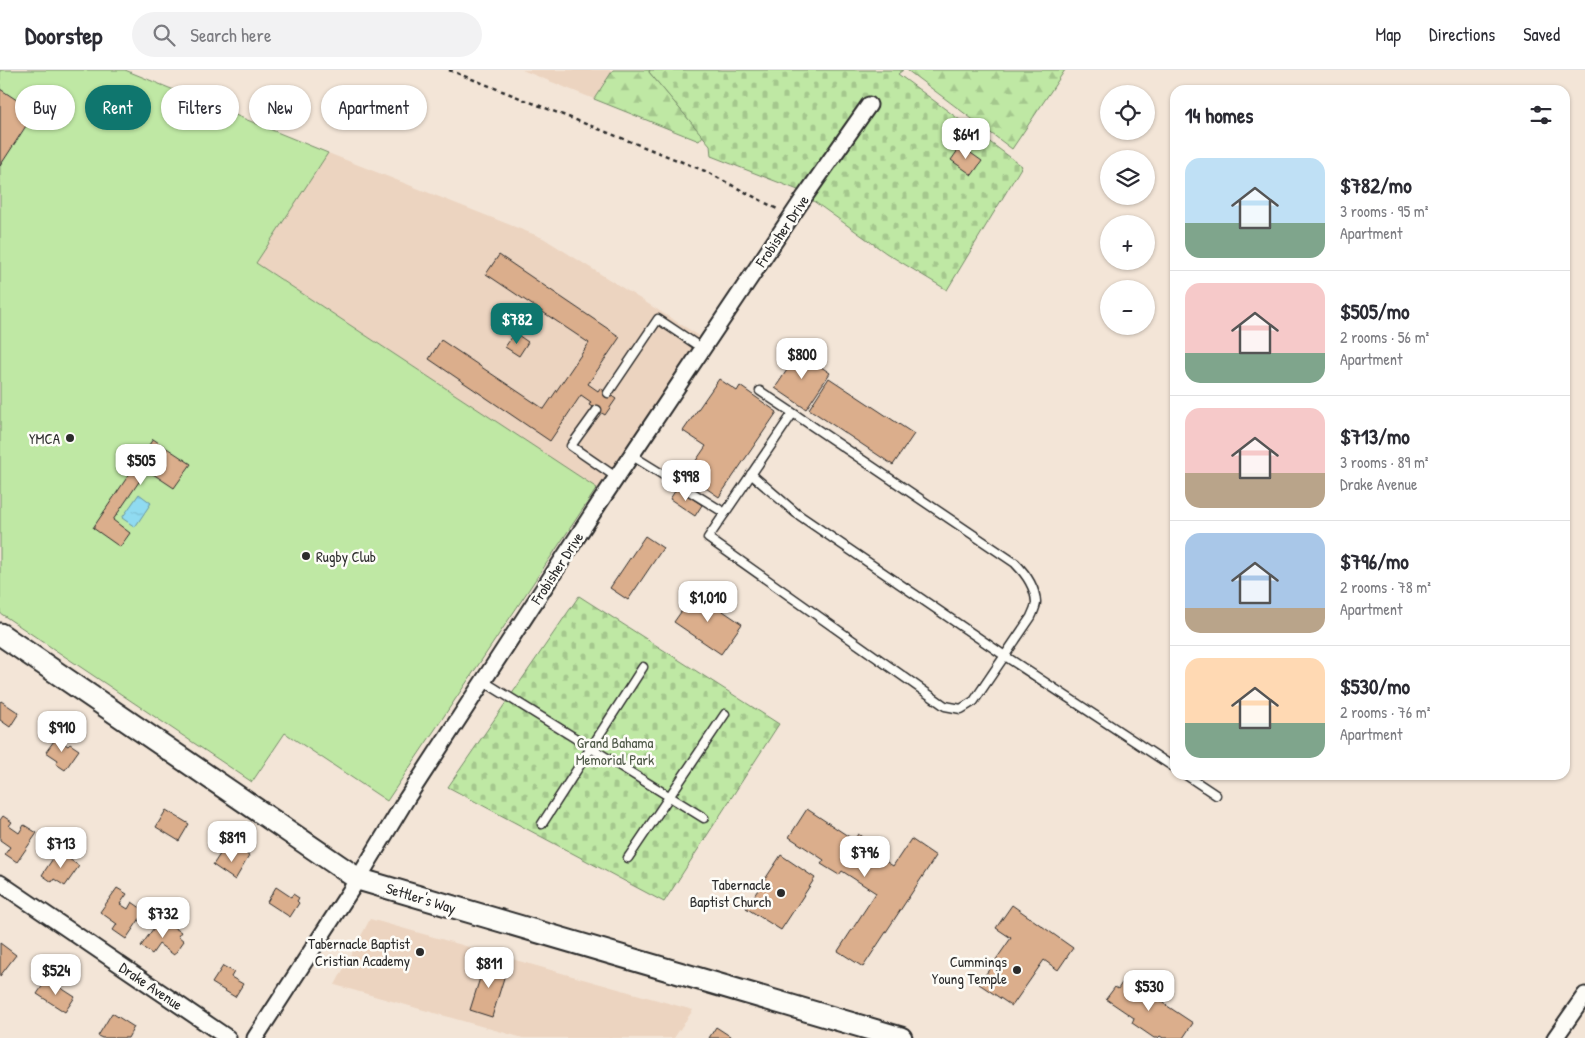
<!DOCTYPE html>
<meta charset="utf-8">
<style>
:root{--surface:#fff;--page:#f2f2f3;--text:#2b2b33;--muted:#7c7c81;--line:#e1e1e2;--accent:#0f766e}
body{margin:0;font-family:"Patrick Hand",sans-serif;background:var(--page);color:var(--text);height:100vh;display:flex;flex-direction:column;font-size:19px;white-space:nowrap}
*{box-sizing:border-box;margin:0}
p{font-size:16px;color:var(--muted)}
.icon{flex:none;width:28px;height:28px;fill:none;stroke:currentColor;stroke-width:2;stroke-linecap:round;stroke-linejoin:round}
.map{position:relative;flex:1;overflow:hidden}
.panel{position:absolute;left:1170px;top:15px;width:400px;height:695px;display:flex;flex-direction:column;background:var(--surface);border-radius:15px;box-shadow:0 1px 4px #0004}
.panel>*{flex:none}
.banner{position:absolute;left:15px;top:15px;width:475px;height:45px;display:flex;gap:10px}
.fabs{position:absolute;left:1100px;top:15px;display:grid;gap:10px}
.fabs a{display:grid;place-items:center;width:55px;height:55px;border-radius:50%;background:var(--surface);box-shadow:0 1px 4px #0004;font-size:25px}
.price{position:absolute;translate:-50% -42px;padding:0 11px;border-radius:10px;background:#fff;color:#222;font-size:16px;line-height:32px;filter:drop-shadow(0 1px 2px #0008)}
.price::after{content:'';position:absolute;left:50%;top:30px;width:15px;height:11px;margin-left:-8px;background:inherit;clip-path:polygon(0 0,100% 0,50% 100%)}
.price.on{background:var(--accent);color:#fff}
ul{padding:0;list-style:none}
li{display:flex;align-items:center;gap:15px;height:125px;padding:0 15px}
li+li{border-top:1px solid var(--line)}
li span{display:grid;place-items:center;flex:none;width:140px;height:100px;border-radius:15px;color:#555}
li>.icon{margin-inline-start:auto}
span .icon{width:60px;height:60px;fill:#fffc;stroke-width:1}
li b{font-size:21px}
h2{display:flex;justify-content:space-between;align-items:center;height:60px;padding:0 15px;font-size:21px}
.chip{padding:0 18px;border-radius:22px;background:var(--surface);box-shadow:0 1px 4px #0004;font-size:18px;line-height:45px}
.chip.on{background:var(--accent);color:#fff}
header{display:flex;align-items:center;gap:30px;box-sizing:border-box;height:70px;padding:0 25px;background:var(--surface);border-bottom:1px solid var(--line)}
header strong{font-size:24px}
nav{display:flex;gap:28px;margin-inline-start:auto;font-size:18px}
.search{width:350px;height:45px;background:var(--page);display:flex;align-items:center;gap:12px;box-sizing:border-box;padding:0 18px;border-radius:28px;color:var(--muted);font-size:19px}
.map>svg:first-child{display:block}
.built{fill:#ecd4c0}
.grass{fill:#bfe8a4;stroke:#758a68}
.forest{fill:url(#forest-firs);stroke:#758a68}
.cemetery{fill:url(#cemetery-stones);stroke:#758a68}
.water{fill:url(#water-ripples);stroke:#6895a2}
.building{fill:#dbae8c;stroke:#2b2b2b}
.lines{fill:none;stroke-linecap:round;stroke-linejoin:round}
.lane-casing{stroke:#2b2b2b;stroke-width:11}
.street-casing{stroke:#2b2b2b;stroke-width:19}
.secondary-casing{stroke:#2b2b2b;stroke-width:25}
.path{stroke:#2b2b2b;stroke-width:2.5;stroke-dasharray:4 4;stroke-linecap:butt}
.lane{stroke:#fdfcf7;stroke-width:8}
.street{stroke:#fdfcf7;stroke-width:15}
.secondary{stroke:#fdfcf7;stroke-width:21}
.poi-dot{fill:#2b2b2b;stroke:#fdfcf7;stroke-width:2}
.labels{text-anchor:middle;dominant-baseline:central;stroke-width:5;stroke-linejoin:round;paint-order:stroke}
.street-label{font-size:15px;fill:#2b2b2b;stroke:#fdfcf7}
.poi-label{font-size:15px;fill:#2b2b2b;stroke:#fdfcf7;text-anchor:end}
.park-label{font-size:15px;fill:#505a49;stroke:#fdfcf7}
</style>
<header>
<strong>Doorstep</strong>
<div class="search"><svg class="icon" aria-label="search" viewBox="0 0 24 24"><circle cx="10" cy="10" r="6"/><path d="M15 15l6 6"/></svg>Search here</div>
<nav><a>Map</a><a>Directions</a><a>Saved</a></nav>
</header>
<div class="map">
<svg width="1585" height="968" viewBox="0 0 1585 968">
<defs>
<pattern id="forest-firs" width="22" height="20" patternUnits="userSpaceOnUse" patternTransform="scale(1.25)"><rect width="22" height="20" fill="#bfe8a4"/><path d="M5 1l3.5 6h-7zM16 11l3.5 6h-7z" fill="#a4c78d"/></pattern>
<pattern id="cemetery-stones" width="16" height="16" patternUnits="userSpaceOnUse" patternTransform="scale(1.25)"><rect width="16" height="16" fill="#bfe8a4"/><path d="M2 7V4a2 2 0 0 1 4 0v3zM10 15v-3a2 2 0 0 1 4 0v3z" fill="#a4c78d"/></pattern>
<pattern id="water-ripples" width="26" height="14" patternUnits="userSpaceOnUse" patternTransform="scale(1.25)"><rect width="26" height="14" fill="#90dbf1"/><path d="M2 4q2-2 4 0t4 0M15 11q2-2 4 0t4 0" fill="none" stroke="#7cbccf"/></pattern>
</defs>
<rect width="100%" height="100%" fill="#f3e5d7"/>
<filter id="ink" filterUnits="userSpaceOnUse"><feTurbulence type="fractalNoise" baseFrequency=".02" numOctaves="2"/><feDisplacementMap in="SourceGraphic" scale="10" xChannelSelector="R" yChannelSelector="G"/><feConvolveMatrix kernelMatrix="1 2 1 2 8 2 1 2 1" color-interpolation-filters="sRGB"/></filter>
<g filter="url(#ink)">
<g class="built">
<polygon points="522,0 613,0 594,29"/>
<polygon points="328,83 543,168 701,267 598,419 256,193"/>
<polygon points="370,849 693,940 674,968 523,968 335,915"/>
</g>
<polygon class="grass" points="0,0 125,0 328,83 256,193 597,418 387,731 285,663 252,712 0,543"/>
<g class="forest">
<polygon points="613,0 650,0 649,2 703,66 699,71 594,29"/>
<polygon points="907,0 1065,0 1012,79"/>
</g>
<g class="cemetery">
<polygon points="650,0 903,0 898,4 1022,96 947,220 886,183 798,120 711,86 710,75 649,2"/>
<polygon points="579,526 779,654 664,832 448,717"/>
</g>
<polygon class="water" points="139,424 151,433 135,457 122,448"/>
<g class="building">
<polygon points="0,19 35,42 0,96"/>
<polygon points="961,76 982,91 972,105 951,90"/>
<polygon points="499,185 620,267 588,314 598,321 600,318 616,329 605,345 589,335 591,332 581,325 550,371 429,289 441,270 544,339 589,273 486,204"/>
<polygon points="515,263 528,272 519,286 505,277"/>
<polygon points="799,282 830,303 806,339 775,318"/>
<polygon points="829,308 914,364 893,395 809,339"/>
<polygon points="719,309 737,321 740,316 777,342 719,427 694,410 689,416 682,411 706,376 683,361"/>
<polygon points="153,369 191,394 174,418 147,400 113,450 130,463 120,477 93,458"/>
<polygon points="677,418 702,435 695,446 670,429"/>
<polygon points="645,466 663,478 628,530 610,518"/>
<polygon points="695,522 742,554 721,584 674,552"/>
<polygon points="1,631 19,643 10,657 0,650 0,632"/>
<polygon points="56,668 68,676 70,674 79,680 65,700 56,694 58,690 46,682"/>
<polygon points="807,739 854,770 858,764 877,777 873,783 893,796 911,769 936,786 863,897 838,881 876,823 842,801 839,805 821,794 824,790 789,767"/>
<polygon points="166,740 189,754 179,771 156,757"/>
<polygon points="3,746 12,752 9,756 19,763 24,755 37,763 17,792 5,784 10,777 0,770 0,750"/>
<polygon points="238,778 249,786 235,810 213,795 222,781 232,787"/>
<polygon points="58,781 79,796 65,816 54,809 52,812 42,805"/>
<polygon points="781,785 815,808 781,860 746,838"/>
<polygon points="276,817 291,827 293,824 299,828 297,831 299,833 290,847 267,832"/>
<polygon points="117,818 127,824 120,834 128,839 132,832 145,841 126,869 113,860 117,854 100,842"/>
<polygon points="1012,835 1073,878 1058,900 1044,890 1012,936 979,914 1011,868 996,858"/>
<polygon points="158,852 165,858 169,854 181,862 178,866 184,871 174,885 159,874 152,884 141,876"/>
<polygon points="0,873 16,885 0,906"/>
<polygon points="485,892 507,898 492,947 470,940"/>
<polygon points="223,896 234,902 231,907 243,914 235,927 212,913"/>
<polygon points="1125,908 1193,953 1183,968 1163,968 1160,966 1158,968 1154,968 1132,953 1134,948 1106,929 1115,917 1118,919"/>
<polygon points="47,909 75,927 65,942 37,924"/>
<polygon points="112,943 134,957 128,968 102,968 98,966"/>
<polygon points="716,957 733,968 709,968"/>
</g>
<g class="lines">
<g class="lane-casing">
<g id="lane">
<path d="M760,321L793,343L1015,493C1025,503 1035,516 1036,532C1036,537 1033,542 1031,547L974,631L961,639L945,636L708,468L793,343"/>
<polyline points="608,323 658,249 703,279"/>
<polyline points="597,340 571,376 616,407"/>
<polyline points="631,385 725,443"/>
<polyline points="751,404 796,443 1005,586 1175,698"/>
<polyline points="483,611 704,748"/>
<polyline points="1186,705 1216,725"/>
<polyline points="542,754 643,597"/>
<polyline points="628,788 725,644"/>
</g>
</g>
<g class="street-casing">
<g id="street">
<polyline points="0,813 228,968"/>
<polyline points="255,968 358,809 407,728 600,432 805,126 869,35"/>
<polyline points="1555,968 1585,925"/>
</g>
</g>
<g class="secondary-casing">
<polyline id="secondary" points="0,564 358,809 901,968"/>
</g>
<polyline class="path" points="449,0 705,101 779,140"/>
<use href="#lane" class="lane"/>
<use href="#street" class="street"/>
<use href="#secondary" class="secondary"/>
</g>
</g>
<g class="poi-dot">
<circle cx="70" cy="368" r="5"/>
<circle cx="306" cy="486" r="5"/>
<circle cx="781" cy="823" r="5"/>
<circle cx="420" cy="882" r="5"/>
<circle cx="1017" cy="900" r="5"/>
</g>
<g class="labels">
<g class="street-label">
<text transform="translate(782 161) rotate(-56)">Frobisher Drive</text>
<text transform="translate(557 498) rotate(-57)">Frobisher Drive</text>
<text transform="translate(421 828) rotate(17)">Settler's Way</text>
<text transform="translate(151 916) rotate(34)">Drake Avenue</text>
</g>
<g class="poi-label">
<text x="60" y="368">YMCA</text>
<text x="316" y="486" text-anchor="start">Rugby Club</text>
<text x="771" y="814">Tabernacle<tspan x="771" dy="17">Baptist Church</tspan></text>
<text x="410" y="873">Tabernacle Baptist<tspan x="410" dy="17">Cristian Academy</tspan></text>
<text x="1007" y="891">Cummings<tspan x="1007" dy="17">Young Temple</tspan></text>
</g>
<g class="park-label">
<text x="615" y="672">Grand Bahama<tspan x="615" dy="17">Memorial Park</tspan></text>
</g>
</g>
</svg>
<div class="fabs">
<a><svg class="icon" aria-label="locate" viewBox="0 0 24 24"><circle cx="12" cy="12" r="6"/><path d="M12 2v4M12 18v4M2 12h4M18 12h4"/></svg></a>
<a><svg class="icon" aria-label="layers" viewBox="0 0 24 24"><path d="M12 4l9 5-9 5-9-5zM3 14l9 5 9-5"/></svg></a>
<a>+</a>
<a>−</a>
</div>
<b class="price" style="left:966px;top:90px">$641</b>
<b class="price on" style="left:517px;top:275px">$782</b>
<b class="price" style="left:802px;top:310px">$800</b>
<b class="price" style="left:141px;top:416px">$505</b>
<b class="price" style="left:686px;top:432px">$998</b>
<b class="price" style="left:708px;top:553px">$1,010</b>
<b class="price" style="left:62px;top:683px">$910</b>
<b class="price" style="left:232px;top:793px">$819</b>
<b class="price" style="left:61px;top:799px">$713</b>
<b class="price" style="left:865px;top:808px">$796</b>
<b class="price" style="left:163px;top:869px">$732</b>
<b class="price" style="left:489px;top:919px">$811</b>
<b class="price" style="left:56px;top:926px">$524</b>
<b class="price" style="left:1149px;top:942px">$530</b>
<div class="banner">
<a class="chip">Buy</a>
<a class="chip on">Rent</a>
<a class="chip">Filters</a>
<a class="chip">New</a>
<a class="chip">Apartment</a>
</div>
<section class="panel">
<h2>14 homes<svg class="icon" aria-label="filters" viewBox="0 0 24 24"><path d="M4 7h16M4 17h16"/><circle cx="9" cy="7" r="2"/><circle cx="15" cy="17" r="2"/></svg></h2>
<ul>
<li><span style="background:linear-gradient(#bfe0f5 65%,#7fa58c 0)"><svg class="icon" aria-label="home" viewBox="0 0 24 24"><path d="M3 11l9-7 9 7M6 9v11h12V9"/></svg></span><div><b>$782/mo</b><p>3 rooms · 95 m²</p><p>Apartment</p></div></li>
<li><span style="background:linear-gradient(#f6c9c9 70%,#7fa58c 0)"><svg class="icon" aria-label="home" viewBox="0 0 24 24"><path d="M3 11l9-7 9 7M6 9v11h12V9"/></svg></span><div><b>$505/mo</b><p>2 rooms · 56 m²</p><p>Apartment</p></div></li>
<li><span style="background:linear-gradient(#f6c9c9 65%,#b9a48a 0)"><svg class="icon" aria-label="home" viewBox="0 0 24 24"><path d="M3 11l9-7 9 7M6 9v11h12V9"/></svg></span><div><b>$713/mo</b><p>3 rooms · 89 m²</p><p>Drake Avenue</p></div></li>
<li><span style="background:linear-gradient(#a9c7e8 75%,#b9a48a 0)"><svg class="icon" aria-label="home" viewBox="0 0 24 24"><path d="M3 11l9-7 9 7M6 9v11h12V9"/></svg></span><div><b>$796/mo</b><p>2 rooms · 78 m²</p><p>Apartment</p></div></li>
<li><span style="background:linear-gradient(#ffd9b3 65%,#7fa58c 0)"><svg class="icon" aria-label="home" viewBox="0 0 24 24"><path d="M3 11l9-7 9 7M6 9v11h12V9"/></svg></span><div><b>$530/mo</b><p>2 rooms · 76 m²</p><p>Apartment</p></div></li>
</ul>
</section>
</div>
